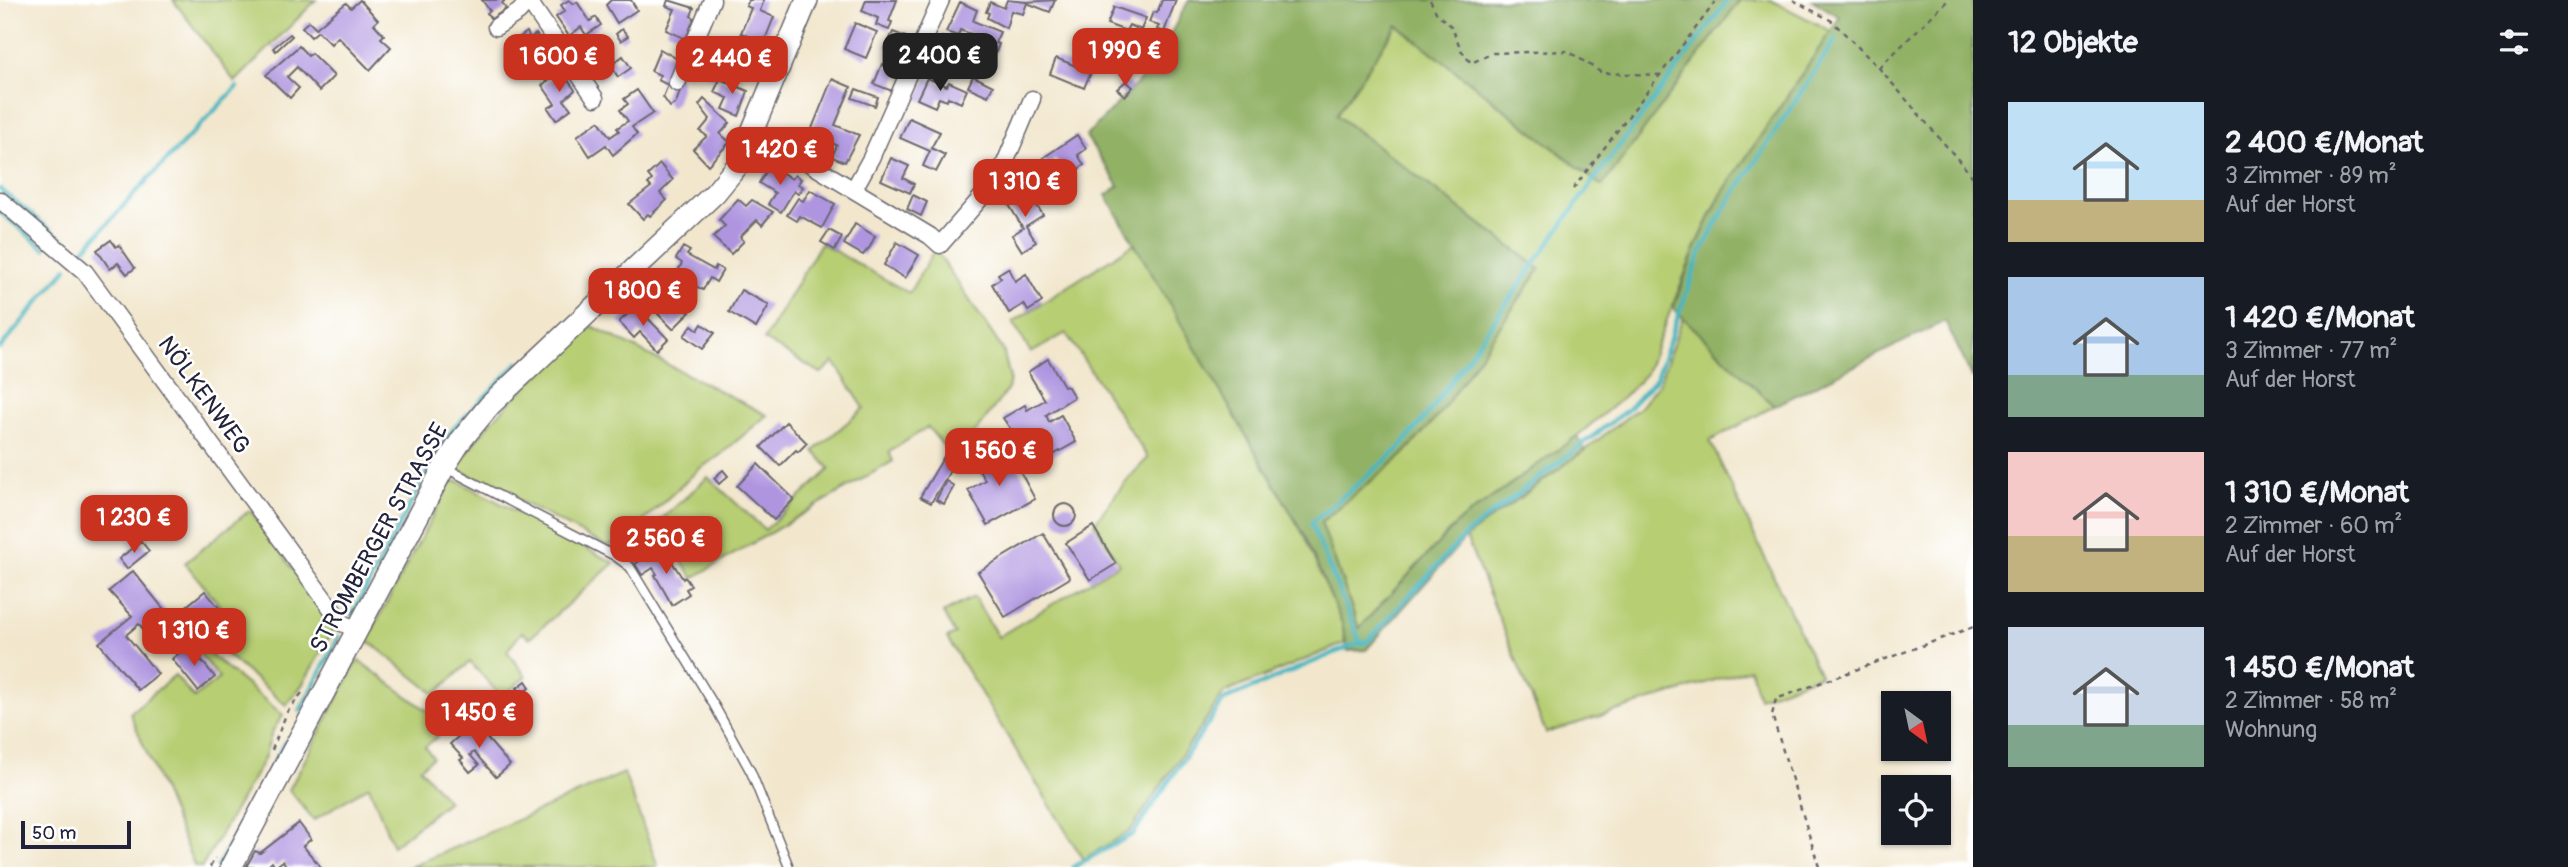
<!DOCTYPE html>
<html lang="de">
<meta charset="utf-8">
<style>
:root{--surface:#171b24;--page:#242831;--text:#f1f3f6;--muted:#9ea1a6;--accent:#c8321e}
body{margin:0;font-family:Pangolin,sans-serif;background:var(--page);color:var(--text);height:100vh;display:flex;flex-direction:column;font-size:26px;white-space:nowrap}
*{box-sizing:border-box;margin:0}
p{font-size:23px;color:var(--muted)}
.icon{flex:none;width:38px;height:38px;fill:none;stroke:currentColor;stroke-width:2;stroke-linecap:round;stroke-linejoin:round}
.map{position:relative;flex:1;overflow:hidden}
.panel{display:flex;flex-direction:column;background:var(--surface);width:595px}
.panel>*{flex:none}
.needle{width:46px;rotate:147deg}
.controls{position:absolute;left:1881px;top:691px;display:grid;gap:14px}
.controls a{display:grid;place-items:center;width:70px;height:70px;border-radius:0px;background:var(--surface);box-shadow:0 2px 5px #0004;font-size:35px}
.scale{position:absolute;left:21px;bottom:18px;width:110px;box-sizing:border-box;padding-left:7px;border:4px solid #22223b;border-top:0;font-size:19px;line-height:24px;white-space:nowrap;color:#22223b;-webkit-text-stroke:5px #fff;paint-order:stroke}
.price{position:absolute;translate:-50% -60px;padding:0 16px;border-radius:14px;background:var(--accent);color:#fff;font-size:23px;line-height:46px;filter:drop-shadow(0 2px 4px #0008)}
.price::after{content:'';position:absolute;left:50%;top:42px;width:21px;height:16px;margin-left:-10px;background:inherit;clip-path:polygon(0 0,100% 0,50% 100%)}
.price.on{background:#222;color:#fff}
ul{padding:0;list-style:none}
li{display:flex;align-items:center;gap:21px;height:175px;padding:0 35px}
li span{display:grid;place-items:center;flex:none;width:196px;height:140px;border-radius:0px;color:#555}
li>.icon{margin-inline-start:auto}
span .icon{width:84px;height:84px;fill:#fffc;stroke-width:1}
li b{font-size:30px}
h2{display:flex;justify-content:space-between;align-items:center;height:84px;padding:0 35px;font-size:30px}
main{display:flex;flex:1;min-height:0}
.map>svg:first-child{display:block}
.green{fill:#b7ce73;stroke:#6c7857;stroke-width:2}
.forest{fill:#91b165;stroke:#5a6a50;stroke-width:2}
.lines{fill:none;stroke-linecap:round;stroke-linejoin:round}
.stream{stroke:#47b6c1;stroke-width:4.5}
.building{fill:#af95e0}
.service-casing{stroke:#6b676e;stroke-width:11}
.minor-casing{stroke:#6b676e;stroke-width:19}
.secondary-casing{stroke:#6b676e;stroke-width:24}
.path{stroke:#6b676e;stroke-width:2.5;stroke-dasharray:5 5;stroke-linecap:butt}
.service{stroke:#fff;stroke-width:8}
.minor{stroke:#fff;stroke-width:16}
.secondary{stroke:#fff;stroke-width:21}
.labels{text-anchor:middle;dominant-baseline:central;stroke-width:5;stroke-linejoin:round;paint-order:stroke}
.street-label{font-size:24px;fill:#22223b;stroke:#fff}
</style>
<main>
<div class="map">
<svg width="1973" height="867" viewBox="0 0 1973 867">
<rect width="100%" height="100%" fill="#fff"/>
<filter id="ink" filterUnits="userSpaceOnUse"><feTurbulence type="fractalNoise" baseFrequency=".0143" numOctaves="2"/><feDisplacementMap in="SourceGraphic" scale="14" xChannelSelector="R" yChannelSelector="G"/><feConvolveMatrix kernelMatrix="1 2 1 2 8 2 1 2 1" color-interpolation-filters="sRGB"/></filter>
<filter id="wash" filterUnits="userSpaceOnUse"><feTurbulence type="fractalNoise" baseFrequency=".00686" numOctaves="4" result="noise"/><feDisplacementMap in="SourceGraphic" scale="28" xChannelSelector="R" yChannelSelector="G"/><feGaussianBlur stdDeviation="1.57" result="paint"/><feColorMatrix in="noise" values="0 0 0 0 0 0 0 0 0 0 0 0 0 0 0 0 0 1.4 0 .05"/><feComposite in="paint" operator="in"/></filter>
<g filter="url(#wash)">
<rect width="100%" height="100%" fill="#f2e7cd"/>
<g class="green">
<polygon points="173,0 316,0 235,82"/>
<polygon points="1740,0 1771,0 1831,31 1719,198 1694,251 1646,373 1627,394 1577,436 1457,523 1359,629 1321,522 1403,455 1438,416 1540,269 1336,115 1397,25 1602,186"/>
<polygon points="821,243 909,293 935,249 1003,350 1010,378 1008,389 957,456 946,449 928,427 889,452 893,461 693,578 665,535 631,562 629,549 708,477 765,530 830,469 814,451 864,408 834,362 821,373 764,340"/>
<polygon points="1135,243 1304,535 1342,623 1345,643 1224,693 1130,831 1083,859 947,638 955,634 943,613 974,597 998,637 1119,564 1094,523 1128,479 1148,458 1066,333 1031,353 1013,322"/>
<polygon points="1683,317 1774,406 1710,441 1820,675 1759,698 1750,669 1546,733 1466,537 1585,450 1640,407 1659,383"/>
<path d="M592,326L767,415L719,456L699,469L620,543L606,546L456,468C492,412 543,371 592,326Z"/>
<polygon points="458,481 614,563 530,638 522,632 507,651 526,676 502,697 470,662 435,694 367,640 450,483"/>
<polygon points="250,510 335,627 303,684 286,705 213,643 235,624 185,563"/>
<polygon points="205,650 283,715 272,732 264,759 202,867 195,867 130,713 175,675 194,698 219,678 200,654"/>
<polygon points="358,660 429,712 438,736 425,747 433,757 420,768 448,801 393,846 369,786 314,820 289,790"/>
<polygon points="624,773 658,867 410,867"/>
</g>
<g class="forest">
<polygon points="1189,0 1740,0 1602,186 1397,25 1336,115 1540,269 1438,416 1403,455 1321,522 1359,628 1457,523 1577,436 1585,450 1466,537 1366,650 1348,651 1342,623 1304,535 1106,195 1119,186 1086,136 1152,68"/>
<polygon points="1812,0 1973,0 1973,379 1945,321 1774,406 1673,308 1694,251 1719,198 1840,17"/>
</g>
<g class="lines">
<g class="stream">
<polyline points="0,189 74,249"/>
<polyline points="0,212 45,249"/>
<polyline points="80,254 135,193 237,87"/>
<polyline points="0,348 67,268"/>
<polyline points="352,615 441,446 454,428 518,363"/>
<polyline points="1361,644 1311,523 1399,449 1430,411 1591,184 1728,0"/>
<polyline points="300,711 339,637"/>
<polyline points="217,867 285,742"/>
<polyline points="1073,867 1133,834 1224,700 1353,645 1367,642 1466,534 1627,410 1656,379 1700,254 1725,208 1836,39"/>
</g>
</g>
<g id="blocks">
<g class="building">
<polygon points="360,0 378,20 374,24 384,35 381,38 391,47 370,70 338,37 331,44 318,31 311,37 302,27 309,21 316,28 346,3 351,8"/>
<polygon points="482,0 506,0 502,3 506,9 491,19 487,13 490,11"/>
<polygon points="569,0 574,4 577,2 590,21 596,17 601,25 586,35 581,27 569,36 556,17 565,11 561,5"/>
<polygon points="611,0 631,0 637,10 617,23 606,5"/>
<polygon points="668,0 694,8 691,16 694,18 686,39 666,30 675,9 666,6"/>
<polygon points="749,0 764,0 760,11 774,17 764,42 757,39 755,44 749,41 750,37 741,33 751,8 746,6"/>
<polygon points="866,0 897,0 889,21 892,22 889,30 876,25 878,18 862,11"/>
<polygon points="1007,0 1026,2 1055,0 1050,12 1027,3 1023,14 1011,11 1006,28 987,18 989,13 986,12 990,2 1004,8"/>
<polygon points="1162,0 1176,0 1164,32 1157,29 1159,26 1149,22 1153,12 1157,13"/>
<polygon points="960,2 977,10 973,21 1000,32 995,43 999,44 996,52 968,40 971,34 968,33 960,30 958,36 946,32"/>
<polygon points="1114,7 1146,18 1141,30 1129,25 1126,31 1107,24"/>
<polygon points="855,23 877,32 866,58 844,49"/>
<polygon points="622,29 628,36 621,41 616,34"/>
<polygon points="527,32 530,38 536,34 547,50 538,56 544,63 527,74 520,64 526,60 513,42"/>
<polygon points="893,32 906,37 899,52 886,47"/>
<polygon points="290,34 292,36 276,51 273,48"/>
<polygon points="942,37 963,46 965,41 981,47 970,72 935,59"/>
<polygon points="299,46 308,56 311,53 334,76 319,91 297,67 287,77 299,88 290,98 266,75"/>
<polygon points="605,47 615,62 623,56 631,68 618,77 613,69 599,79 586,60"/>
<polygon points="660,49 679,60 681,88 676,103 670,107 663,97 668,85 658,80 660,75 651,71"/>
<polygon points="709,56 724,62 717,79 702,73"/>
<polygon points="1056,58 1091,72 1084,88 1050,74"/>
<polygon points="882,64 900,71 892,91 874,84"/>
<polygon points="562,72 575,90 564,100 571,109 556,120 548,108 555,104 542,85"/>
<polygon points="973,76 993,86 988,96 968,87"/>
<polygon points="927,78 947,86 949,82 967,90 961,103 948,97 947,101 939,98 935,107 917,99"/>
<polygon points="720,79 748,91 739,116 723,109 728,98 714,92"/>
<polygon points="832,79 851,87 835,125 859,135 845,162 832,157 837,145 809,136"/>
<polygon points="1126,81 1133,87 1125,96 1117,89"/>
<polygon points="856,89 878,97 875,106 852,98"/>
<polygon points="637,90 653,113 632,127 637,134 613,155 606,145 590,156 577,136 599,121 610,137 619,131 617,128 628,121 620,110 628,104 624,99"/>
<polygon points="704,99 730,123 720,134 730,142 708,165 693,149 707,136 700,131 710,119 699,105"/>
<polygon points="909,118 940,132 931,148 945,155 936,172 923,166 930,151 900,138"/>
<polygon points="1077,135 1086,149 1078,155 1084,165 1067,177 1055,159 1048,165 1043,158"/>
<polygon points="891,158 909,166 903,178 914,184 910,193 881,180"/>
<polygon points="660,164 673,180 660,193 667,200 650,216 648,214 643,219 629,204 651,187 648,184 652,180 648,175"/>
<polygon points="770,165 792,179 795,175 801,179 798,184 803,187 798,194 794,191 781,212 768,204 775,193 759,183"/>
<polygon points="810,190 835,204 822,228 800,216 797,221 787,215 798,198 803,201"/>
<polygon points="1028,192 1043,215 1026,226 1036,242 1022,251 1012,235 1023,228 1009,205"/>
<polygon points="913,195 927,202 921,216 907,209"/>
<polygon points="738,199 746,206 752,200 773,212 762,225 757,220 740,237 744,241 731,254 713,237 725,226 719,220"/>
<polygon points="855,224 875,236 870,247 863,255 844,244"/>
<polygon points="829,230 842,237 835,250 821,242"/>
<polygon points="111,240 116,247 119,245 135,268 127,274 118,263 110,269 97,250"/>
<polygon points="897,242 919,255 905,278 884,265"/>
<polygon points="683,247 690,251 687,255 714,270 716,266 723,270 716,282 710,278 703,290 676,275 682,263 676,259"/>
<polygon points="1008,268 1015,281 1026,274 1042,302 1028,311 1024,304 1009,313 992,284 1001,278 998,274"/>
<polygon points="741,290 769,305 756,328 729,312"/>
<polygon points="675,297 690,312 673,329 658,314"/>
<polygon points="636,306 668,339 657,350 640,332 634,338 619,322"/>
<polygon points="702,324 715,333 702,349 684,336 692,325 698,330"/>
<polygon points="1048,359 1064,386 1068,387 1074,397 1046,415 1049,422 1061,415 1076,442 1035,465 1003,418 1025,405 1027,410 1045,400 1028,372"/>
<polygon points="786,422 807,443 798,452 796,450 780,466 761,447"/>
<polygon points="996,448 1007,466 1015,462 1035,499 988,525 968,490 985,480 973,460"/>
<polygon points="946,453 957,459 931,503 920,497"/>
<polygon points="758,464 794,499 774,520 737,486"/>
<polygon points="723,470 728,476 719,484 714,478"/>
<polygon points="946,481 954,486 944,504 936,500"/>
<circle cx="1065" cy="515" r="11"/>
<polygon points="1093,526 1116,564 1090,580 1066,543"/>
<polygon points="1043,533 1070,578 1005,617 978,572"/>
<polygon points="141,541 149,551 127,569 119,559"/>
<polygon points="665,551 683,579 685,577 691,586 686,589 689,594 672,605 655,575 657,574 653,568 642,575 635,564 646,557 649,561"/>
<polygon points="133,571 171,618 149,636 139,624 126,635 158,674 138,690 99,643 132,616 109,591"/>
<polygon points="205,591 227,617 199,640 177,614"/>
<polygon points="189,645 215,677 198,691 172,659"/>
<polygon points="526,681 530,687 522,694 517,688"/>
<polygon points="462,696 479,716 468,725 451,705"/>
<polygon points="480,717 485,723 479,729 510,765 496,777 474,752 470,755 479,765 470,772 460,760 463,758 450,744"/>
<polygon points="299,823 311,839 303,846 321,867 287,867 283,861 275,867 272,862 267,867 246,867 255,851 260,853"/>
</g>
</g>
</g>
<g filter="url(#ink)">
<use href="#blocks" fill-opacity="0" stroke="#6b676e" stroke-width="2"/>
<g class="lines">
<g class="service-casing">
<polyline id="service" points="444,467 615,556 630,567 714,705 751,772 789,867"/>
</g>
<g class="minor-casing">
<g id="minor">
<polyline points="528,0 595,98"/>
<polyline points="496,27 519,12 529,0"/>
<polyline points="677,83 712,0"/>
<polyline points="754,130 930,236 940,245 999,177 1032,99"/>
<polyline points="854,189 871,158 941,0"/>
<polyline points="0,200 85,272 342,623 357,630"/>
</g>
</g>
<g class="secondary-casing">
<polyline id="secondary" points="231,867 444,467 462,439 490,405 715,193 738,165 807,0"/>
</g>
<g class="path">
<polyline points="1430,0 1437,14 1452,27 1461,50 1471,63 1493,53 1568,51 1602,73 1661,75"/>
<polyline points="1793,0 1832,21 1879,68 1973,177"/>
<polyline points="1879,68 1948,0"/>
<polyline points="1573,189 1717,0"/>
<polyline points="272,750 287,712 305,689"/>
<polyline points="210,867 215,858"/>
<polyline points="1819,867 1772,715 1776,699 1973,627"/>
</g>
<use href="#service" class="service"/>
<use href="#minor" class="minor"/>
<use href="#secondary" class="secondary"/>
</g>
</g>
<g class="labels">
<g class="street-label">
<text transform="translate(204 395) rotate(54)">NÖLKENWEG</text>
<text transform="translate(379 538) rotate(-61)">STROMBERGER STRASSE</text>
</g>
</g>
</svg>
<div class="controls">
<a><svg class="needle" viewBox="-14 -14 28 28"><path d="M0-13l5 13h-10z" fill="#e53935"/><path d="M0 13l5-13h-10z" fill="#9ea1a6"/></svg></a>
<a><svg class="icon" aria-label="locate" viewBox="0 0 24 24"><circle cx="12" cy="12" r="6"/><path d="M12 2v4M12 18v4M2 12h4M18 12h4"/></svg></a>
</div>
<div class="scale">50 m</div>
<b class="price" style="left:1125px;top:88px">1 990 €</b>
<b class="price on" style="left:940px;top:93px">2 400 €</b>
<b class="price" style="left:559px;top:94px">1 600 €</b>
<b class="price" style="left:732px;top:96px">2 440 €</b>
<b class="price" style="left:780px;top:187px">1 420 €</b>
<b class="price" style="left:1025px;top:219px">1 310 €</b>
<b class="price" style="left:643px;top:328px">1 800 €</b>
<b class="price" style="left:999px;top:488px">1 560 €</b>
<b class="price" style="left:134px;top:555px">1 230 €</b>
<b class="price" style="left:666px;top:576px">2 560 €</b>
<b class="price" style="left:194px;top:668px">1 310 €</b>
<b class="price" style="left:479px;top:750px">1 450 €</b>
</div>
<section class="panel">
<h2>12 Objekte<svg class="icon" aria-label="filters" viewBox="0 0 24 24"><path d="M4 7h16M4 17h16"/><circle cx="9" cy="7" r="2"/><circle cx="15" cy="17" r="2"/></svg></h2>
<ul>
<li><span style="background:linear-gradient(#bfe0f5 70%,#c2b280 0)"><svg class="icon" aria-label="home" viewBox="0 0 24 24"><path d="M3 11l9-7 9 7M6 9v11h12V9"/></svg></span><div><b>2 400 €/Monat</b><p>3 Zimmer · 89 m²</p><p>Auf der Horst</p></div></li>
<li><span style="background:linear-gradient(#a9c7e8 70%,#7fa58c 0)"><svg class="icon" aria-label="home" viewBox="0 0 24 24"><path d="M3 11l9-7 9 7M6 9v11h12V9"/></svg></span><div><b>1 420 €/Monat</b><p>3 Zimmer · 77 m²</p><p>Auf der Horst</p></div></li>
<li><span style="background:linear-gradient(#f6c9c9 60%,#c2b280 0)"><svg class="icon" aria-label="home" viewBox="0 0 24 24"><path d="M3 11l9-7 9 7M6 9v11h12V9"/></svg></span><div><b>1 310 €/Monat</b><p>2 Zimmer · 60 m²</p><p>Auf der Horst</p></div></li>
<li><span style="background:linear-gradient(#c9d6e8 70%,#7fa58c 0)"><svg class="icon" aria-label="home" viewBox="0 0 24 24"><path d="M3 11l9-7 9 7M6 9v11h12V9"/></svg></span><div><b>1 450 €/Monat</b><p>2 Zimmer · 58 m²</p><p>Wohnung</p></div></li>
</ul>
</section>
</main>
